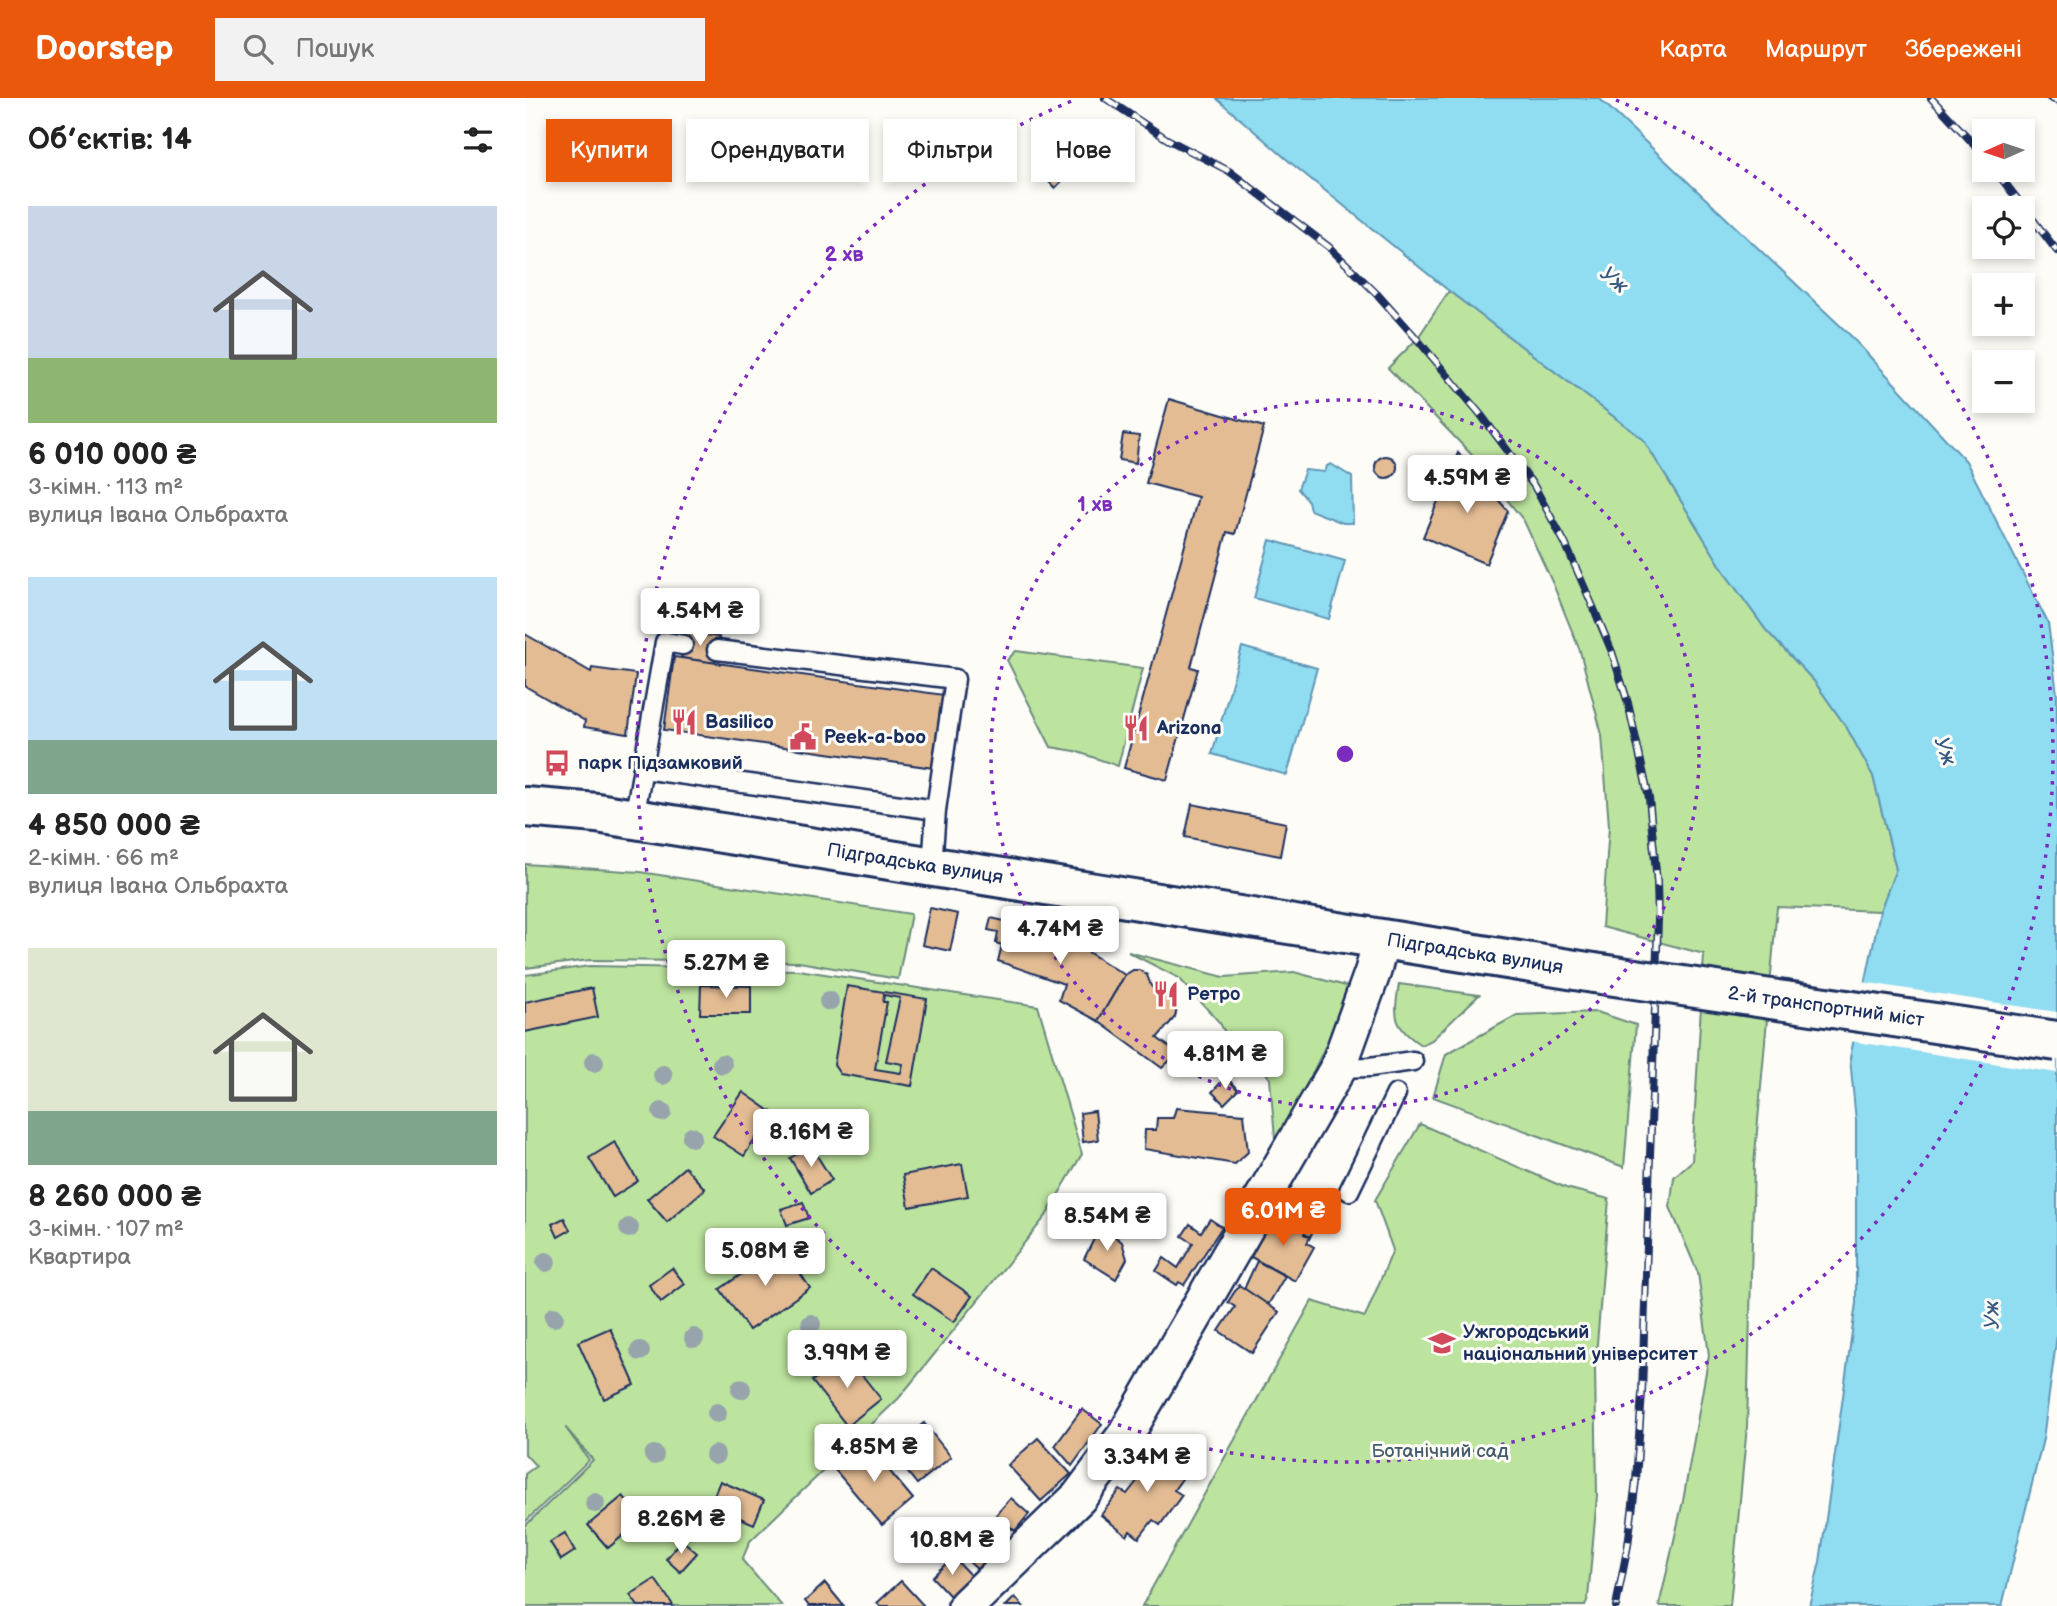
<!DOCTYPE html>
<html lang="uk">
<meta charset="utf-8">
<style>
:root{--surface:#fff;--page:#f2f2f2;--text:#222;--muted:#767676;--accent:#ea580c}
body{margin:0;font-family:"Balsamiq Sans",sans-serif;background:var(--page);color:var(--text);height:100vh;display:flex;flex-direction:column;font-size:26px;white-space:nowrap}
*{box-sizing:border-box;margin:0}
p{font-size:23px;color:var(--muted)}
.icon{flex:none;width:38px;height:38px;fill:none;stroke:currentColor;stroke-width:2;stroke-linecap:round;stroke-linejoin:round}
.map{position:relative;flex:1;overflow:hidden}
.details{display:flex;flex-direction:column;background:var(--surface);width:525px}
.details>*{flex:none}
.hud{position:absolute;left:21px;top:21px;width:665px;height:63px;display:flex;gap:14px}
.needle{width:46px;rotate:267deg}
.fabs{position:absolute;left:1447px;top:21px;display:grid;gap:14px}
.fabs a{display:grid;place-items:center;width:63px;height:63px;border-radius:0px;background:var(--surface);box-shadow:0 4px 10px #0003;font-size:35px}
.price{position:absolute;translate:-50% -60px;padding:0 16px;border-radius:7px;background:#fff;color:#222;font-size:23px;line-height:46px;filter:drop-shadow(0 2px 4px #0008)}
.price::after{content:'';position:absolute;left:50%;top:42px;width:21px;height:16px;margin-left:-10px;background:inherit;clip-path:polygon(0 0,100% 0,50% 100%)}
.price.active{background:var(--accent);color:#fff}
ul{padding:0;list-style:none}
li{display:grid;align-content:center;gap:14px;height:371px;padding:0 28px}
li span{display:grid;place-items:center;height:217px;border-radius:0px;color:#555}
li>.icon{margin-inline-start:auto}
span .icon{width:126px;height:126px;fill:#fffc;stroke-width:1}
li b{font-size:30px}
h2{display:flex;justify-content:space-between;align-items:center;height:84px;padding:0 28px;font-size:30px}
.chip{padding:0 24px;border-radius:0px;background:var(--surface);box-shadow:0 4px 10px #0003;font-size:24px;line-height:63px}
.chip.active{background:var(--accent);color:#fff}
header{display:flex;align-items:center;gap:42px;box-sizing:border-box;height:98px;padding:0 35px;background:var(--accent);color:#fff}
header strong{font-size:33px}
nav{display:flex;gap:38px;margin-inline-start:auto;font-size:24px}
.search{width:490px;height:63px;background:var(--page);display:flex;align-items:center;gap:18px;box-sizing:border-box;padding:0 24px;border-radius:0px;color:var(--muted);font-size:26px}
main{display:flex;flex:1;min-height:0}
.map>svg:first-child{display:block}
.green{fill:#bde49f;stroke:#6c8a7e;stroke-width:2}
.water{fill:#90dcf0;stroke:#6197b6;stroke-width:2}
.pier{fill:#fdfcf7}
.building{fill:#e3bc94;stroke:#1b2f5e;stroke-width:2;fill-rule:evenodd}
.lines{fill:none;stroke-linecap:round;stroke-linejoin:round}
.service-casing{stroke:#1b2f5e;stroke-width:23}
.minor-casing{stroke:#1b2f5e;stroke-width:40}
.secondary-casing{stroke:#1b2f5e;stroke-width:44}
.service{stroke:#fdfcf7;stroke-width:18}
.minor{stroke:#fdfcf7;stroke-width:35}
.secondary{stroke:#fdfcf7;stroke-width:38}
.rail-casing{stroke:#1b2f5e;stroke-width:8}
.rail{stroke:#fdfcf7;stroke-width:5;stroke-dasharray:16;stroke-linecap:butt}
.secondary-bridge-casing{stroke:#1b2f5e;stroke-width:44;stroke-linecap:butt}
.secondary-bridge{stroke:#fdfcf7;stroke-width:38}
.tree{fill:#97a4ac}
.ring{fill:none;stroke:#7b2cbf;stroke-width:3.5;stroke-dasharray:3.5 7}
.labels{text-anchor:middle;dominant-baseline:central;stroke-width:6;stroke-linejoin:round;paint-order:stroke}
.poi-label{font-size:19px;font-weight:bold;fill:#1b2f5e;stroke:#fdfcf7;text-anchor:start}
.street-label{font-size:19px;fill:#1b2f5e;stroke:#fdfcf7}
.park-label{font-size:19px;fill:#445c6e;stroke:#fdfcf7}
.water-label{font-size:21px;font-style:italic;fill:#385a82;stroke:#fdfcf7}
.centre{fill:#7b2cbf;stroke:#fdfcf7;stroke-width:3.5}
.ring-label{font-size:21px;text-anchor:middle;font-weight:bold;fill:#7b2cbf;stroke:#fdfcf7;stroke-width:6;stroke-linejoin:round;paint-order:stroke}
</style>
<header>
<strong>Doorstep</strong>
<div class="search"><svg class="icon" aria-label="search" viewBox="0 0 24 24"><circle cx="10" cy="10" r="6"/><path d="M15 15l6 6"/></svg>Пошук</div>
<nav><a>Карта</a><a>Маршрут</a><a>Збережені</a></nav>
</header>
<main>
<section class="details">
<h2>Об’єктів: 14<svg class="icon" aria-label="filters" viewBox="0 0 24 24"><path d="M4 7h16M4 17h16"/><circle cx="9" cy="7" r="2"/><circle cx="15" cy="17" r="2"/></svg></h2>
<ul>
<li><span style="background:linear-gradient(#c9d6e8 70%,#8fb573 0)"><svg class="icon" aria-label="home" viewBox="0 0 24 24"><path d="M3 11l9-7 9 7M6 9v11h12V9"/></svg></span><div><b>6 010 000 ₴</b><p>3-кімн. · 113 m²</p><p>вулиця Івана Ольбрахта</p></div></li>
<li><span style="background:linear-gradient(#bfe0f5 75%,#7fa58c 0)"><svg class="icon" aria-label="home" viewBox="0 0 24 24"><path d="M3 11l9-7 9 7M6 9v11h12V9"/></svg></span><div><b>4 850 000 ₴</b><p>2-кімн. · 66 m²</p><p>вулиця Івана Ольбрахта</p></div></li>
<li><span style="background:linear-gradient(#dfe7d0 75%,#7fa58c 0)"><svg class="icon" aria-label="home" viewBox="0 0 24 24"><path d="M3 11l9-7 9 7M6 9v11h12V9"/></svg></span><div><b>8 260 000 ₴</b><p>3-кімн. · 107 m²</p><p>Квартира</p></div></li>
</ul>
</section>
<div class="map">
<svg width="1532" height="1508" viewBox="0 0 1532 1508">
<rect width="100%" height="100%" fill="#fdfcf7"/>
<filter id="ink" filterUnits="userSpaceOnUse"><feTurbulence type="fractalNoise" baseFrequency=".0143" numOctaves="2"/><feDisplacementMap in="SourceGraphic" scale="14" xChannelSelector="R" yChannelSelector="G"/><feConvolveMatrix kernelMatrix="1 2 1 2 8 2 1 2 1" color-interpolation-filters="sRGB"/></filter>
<g filter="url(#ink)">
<g class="green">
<polygon points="924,193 1118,341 1202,478 1241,532 1289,583 1322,630 1348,678 1371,771 1355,813 1252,809 1229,1067 1222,1328 1205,1508 1134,1508 1158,1403 1184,1257 1173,1175 1145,1109 1149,1079 1167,1063 1179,856 1077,829 1084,728 1077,637 1055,553 1028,486 999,423 945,355 863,270 892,241"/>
<polygon points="491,553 618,570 593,668 550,653 526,649 482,562"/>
<polygon points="0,766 115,774 386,816 373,881 274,864 65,862 0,870"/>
<polygon points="603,854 699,879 769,874 828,890 751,1052 745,981 737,969 708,950 695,925 654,880"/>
<polygon points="65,868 273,872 513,908 557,1056 521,1118 374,1300 225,1443 217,1462 257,1508 0,1508 0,1428 68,1362 40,1329 64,1362 0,1424 0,1376 11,1368 0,1356 0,877"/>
<path d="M874,886L954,897L907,942L896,947C867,928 869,918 874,886Z"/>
<polygon points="1072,914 1111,927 1099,1069 908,999 921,956 992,917"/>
<polygon points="895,1026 1041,1090 1084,1101 1070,1270 1072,1398 1063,1500 1060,1508 617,1508 787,1203 840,1219 868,1152 850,1102"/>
</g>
<g class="water">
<polygon points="691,0 1074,0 1325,237 1441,363 1523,525 1532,596 1532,1237 1518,1341 1477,1508 1284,1508 1295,1464 1331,1205 1331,1023 1325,960 1355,813 1371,771 1348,678 1322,630 1289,583 1241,532 1202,478 1118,341 924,193 766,65"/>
<polygon points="806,366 827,379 828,425 818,425 785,412 783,403 773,391 780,372 800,374 802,368"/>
<polygon points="745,442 820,463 804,521 729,500"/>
<polygon points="717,549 792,570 762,677 687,656"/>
</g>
<polygon class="pier" points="1337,884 1532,914 1532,975 1325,943"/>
<g class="building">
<polygon points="527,63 542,78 530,90 515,75"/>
<polygon points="644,301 739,329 710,436 702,434 666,569 673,571 642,682 599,670 673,399 621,385"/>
<polygon points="598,336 614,338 611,365 594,362"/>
<polygon points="933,355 983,413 961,466 898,439"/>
<circle cx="861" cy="369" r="11"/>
<polygon points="160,534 194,539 190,565 156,560"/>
<polygon points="0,536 66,574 67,570 111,576 103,636 59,629 60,623 0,588"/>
<polygon points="149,559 419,597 409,670 139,632"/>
<polygon points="667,706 761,725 755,758 660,739"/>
<polygon points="405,810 433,816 425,853 397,847"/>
<polygon points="466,820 488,825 555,849 600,877 573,923 534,902 539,886 473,863 477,847 471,845 473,834 463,832"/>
<polygon points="608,872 614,872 622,877 626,888 629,891 640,890 649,896 652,910 650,919 632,940 653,955 637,970 573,923 600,877"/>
<polygon points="176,887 226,888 226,916 175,916"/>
<path d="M322,888L402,901L387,988L315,976L309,967ZM359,897L375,900L361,963L378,966L376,975L350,971L362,904H358Z"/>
<polygon points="67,890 73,919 0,934 0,904"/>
<polygon points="701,979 713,992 699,1006 687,994"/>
<polygon points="218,994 248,1015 219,1058 188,1038"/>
<polygon points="651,1010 719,1016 723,1054 710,1066 619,1051 620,1032 631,1032 632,1020 648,1020"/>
<polygon points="570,1013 573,1042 558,1044 555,1015"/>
<polygon points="90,1044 113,1083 88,1099 64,1060"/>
<polygon points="286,1048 307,1082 286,1095 265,1060"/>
<polygon points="437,1066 443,1098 384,1109 378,1077"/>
<polygon points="160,1069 180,1091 142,1124 122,1101"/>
<polygon points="278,1104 284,1120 262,1127 256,1111"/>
<polygon points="760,1105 794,1121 785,1139 779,1136 780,1133 753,1119"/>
<polygon points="748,1117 780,1133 779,1136 785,1139 782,1145 789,1149 770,1183 726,1159"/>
<polygon points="39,1120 45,1132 33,1139 27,1126"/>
<polygon points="685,1121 697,1129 659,1187 654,1184 652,1187 631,1173 639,1160 653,1170 668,1145 657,1138 665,1126 676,1134"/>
<polygon points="576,1127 597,1144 602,1161 591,1181 559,1161"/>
<polygon points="257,1148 285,1190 224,1232 195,1191"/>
<polygon points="732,1163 760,1178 743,1207 719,1191"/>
<polygon points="147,1170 160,1186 136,1204 124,1187"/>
<polygon points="406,1170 447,1198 429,1224 388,1196"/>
<polygon points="714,1187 754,1214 727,1255 694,1233 710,1209 703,1204"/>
<polygon points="85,1230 110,1287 79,1301 53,1244"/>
<polygon points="321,1257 356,1301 322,1328 287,1283"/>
<polygon points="557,1311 577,1326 547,1368 530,1348"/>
<polygon points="399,1325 426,1359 392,1386 365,1352"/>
<polygon points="305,1332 314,1343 297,1355 289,1344"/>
<polygon points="513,1340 546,1376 516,1403 483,1367"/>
<polygon points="630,1344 654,1362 648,1370 659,1378 649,1392 657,1397 635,1427 628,1422 614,1440 605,1433 602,1438 576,1417 595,1392 602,1396 619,1374 612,1369"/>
<polygon points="342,1346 388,1401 357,1427 310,1372"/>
<polygon points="195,1383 239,1402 229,1426 185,1407"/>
<polygon points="98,1398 118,1421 83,1450 63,1427"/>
<polygon points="486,1400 504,1416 490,1433 471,1417"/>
<polygon points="40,1435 50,1453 36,1462 25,1444"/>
<polygon points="157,1442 172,1455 155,1474 141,1461"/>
<polygon points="460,1442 472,1453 454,1473 442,1462"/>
<polygon points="428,1459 446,1478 425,1498 407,1479"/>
<polygon points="130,1481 146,1504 148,1508 113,1508 105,1497"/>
<polygon points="376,1483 399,1508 355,1508 352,1505"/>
<polygon points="300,1485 319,1508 284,1508 280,1503"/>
<polygon points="490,1499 498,1508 481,1508"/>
</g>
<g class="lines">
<g class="service-casing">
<g id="service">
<polyline points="192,552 430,581 411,712 407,769"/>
<polyline points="118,671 411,712"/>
<polyline points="109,721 140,544 158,547"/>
<polyline points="813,970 845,969 888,963"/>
<polyline points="824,1093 871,996"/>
</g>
</g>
<g class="minor-casing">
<polyline id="minor" points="441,1508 554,1399 600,1338 813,970 848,873 856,841"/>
</g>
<g class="secondary-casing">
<polyline id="secondary" points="0,709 72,715 1069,875"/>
</g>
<use href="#service" class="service"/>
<use href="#minor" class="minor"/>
<use href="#secondary" class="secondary"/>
<g class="rail-casing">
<g id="rail">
<polyline points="580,0 642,41 704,73 804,149 852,196 892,241 956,317 1009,388 1040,445 1069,511 1087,554 1103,605 1124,700 1132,784 1133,821 1117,1295 1111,1382 1103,1447 1091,1508"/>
<polyline points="1406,0 1460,58"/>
<polyline points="1525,0 1532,3"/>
<polyline points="1470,72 1532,153"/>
</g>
</g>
<use href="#rail" class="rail"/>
<g class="secondary-bridge-casing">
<polyline id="secondary-bridge" points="1069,875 1532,943"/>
</g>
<use href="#secondary-bridge" class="secondary-bridge"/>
</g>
<g class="tree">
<circle cx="304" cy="903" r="10"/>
<circle cx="69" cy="964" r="10"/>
<circle cx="197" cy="966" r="10"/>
<circle cx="138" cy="977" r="10"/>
<circle cx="137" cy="1014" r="10"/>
<circle cx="167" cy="1039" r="10"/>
<circle cx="104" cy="1130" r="10"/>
<circle cx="21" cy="1164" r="10"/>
<circle cx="29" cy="1219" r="10"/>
<circle cx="286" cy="1226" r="10"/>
<circle cx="169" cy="1240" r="10"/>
<circle cx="115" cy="1253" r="10"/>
<circle cx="216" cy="1291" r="10"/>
<circle cx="192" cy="1315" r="10"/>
<circle cx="129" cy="1357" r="10"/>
<circle cx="190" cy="1357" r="10"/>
<circle cx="70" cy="1405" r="10"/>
<circle cx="202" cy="1429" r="10"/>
</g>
</g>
<g class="ring">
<circle cx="820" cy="656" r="354"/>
<path d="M1091 2A708 708 0 1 1 549 2"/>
</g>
<defs>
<g id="restaurant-bare" transform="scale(2.1)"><path d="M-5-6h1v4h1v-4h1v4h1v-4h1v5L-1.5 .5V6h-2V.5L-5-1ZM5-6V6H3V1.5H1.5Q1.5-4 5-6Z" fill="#d1495b" stroke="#fdfcf7" stroke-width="2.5" paint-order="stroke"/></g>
<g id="civic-bare" transform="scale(2.1)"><path d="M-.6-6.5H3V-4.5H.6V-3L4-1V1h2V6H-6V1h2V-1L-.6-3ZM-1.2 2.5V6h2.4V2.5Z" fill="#d1495b" stroke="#fdfcf7" stroke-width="2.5" paint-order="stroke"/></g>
<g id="bus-bare" transform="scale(2.1)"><path d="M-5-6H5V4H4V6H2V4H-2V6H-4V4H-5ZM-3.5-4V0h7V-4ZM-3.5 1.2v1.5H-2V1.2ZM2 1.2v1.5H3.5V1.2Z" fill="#d1495b" stroke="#fdfcf7" stroke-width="2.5" paint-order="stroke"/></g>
<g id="university-bare" transform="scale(2.1)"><path d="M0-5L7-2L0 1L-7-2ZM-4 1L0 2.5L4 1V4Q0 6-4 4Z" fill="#d1495b" stroke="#fdfcf7" stroke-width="2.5" paint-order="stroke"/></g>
</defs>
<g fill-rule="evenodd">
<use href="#restaurant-bare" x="159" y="624"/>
<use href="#restaurant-bare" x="611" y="630"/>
<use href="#civic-bare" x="278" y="639"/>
<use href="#bus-bare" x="32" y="665"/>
<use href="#restaurant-bare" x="641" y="896"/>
<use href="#university-bare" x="917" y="1245"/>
</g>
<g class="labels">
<g class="poi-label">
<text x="180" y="624">Basilico</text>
<text x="632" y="630">Arizona</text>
<text x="299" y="639">Peek-a-boo</text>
<text x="53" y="665">парк Підзамковий</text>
<text x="662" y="896">Ретро</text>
<text x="938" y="1234">Ужгородський<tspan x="938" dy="22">національний університет</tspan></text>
</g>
<g class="street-label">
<text transform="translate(390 766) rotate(9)">Підградська вулиця</text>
<text transform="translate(950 856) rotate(9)">Підградська вулиця</text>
<text transform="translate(1301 909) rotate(8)">2-й транспортний міст</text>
</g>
<g class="park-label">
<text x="915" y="1353">Ботанічний сад</text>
</g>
<g class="water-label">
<text transform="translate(1089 182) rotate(41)">Уж</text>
<text transform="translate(1420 653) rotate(71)">Уж</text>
<text transform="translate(1467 1217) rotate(-91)">Уж</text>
</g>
</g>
<circle cx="820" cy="656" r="10" class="centre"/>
<g class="ring-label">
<text x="319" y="163">2 хв</text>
<text x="570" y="413">1 хв</text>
</g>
</svg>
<div class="fabs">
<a><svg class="needle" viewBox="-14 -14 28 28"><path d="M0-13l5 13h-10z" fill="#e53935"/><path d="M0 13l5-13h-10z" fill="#767676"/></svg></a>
<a><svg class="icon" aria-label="locate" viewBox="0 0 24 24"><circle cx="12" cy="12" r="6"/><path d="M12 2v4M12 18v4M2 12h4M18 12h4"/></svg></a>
<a>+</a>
<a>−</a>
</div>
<b class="price" style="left:942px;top:417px">4.59M ₴</b>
<b class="price" style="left:175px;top:550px">4.54M ₴</b>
<b class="price" style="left:535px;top:868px">4.74M ₴</b>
<b class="price" style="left:201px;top:902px">5.27M ₴</b>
<b class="price" style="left:700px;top:993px">4.81M ₴</b>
<b class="price" style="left:286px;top:1071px">8.16M ₴</b>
<b class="price active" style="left:758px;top:1150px">6.01M ₴</b>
<b class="price" style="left:582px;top:1155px">8.54M ₴</b>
<b class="price" style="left:240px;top:1190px">5.08M ₴</b>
<b class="price" style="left:322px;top:1292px">3.99M ₴</b>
<b class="price" style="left:349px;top:1386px">4.85M ₴</b>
<b class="price" style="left:622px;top:1396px">3.34M ₴</b>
<b class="price" style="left:156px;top:1458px">8.26M ₴</b>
<b class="price" style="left:427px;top:1479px">10.8M ₴</b>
<div class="hud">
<a class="chip active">Купити</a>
<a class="chip">Орендувати</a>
<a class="chip">Фільтри</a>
<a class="chip">Нове</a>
</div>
</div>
</main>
